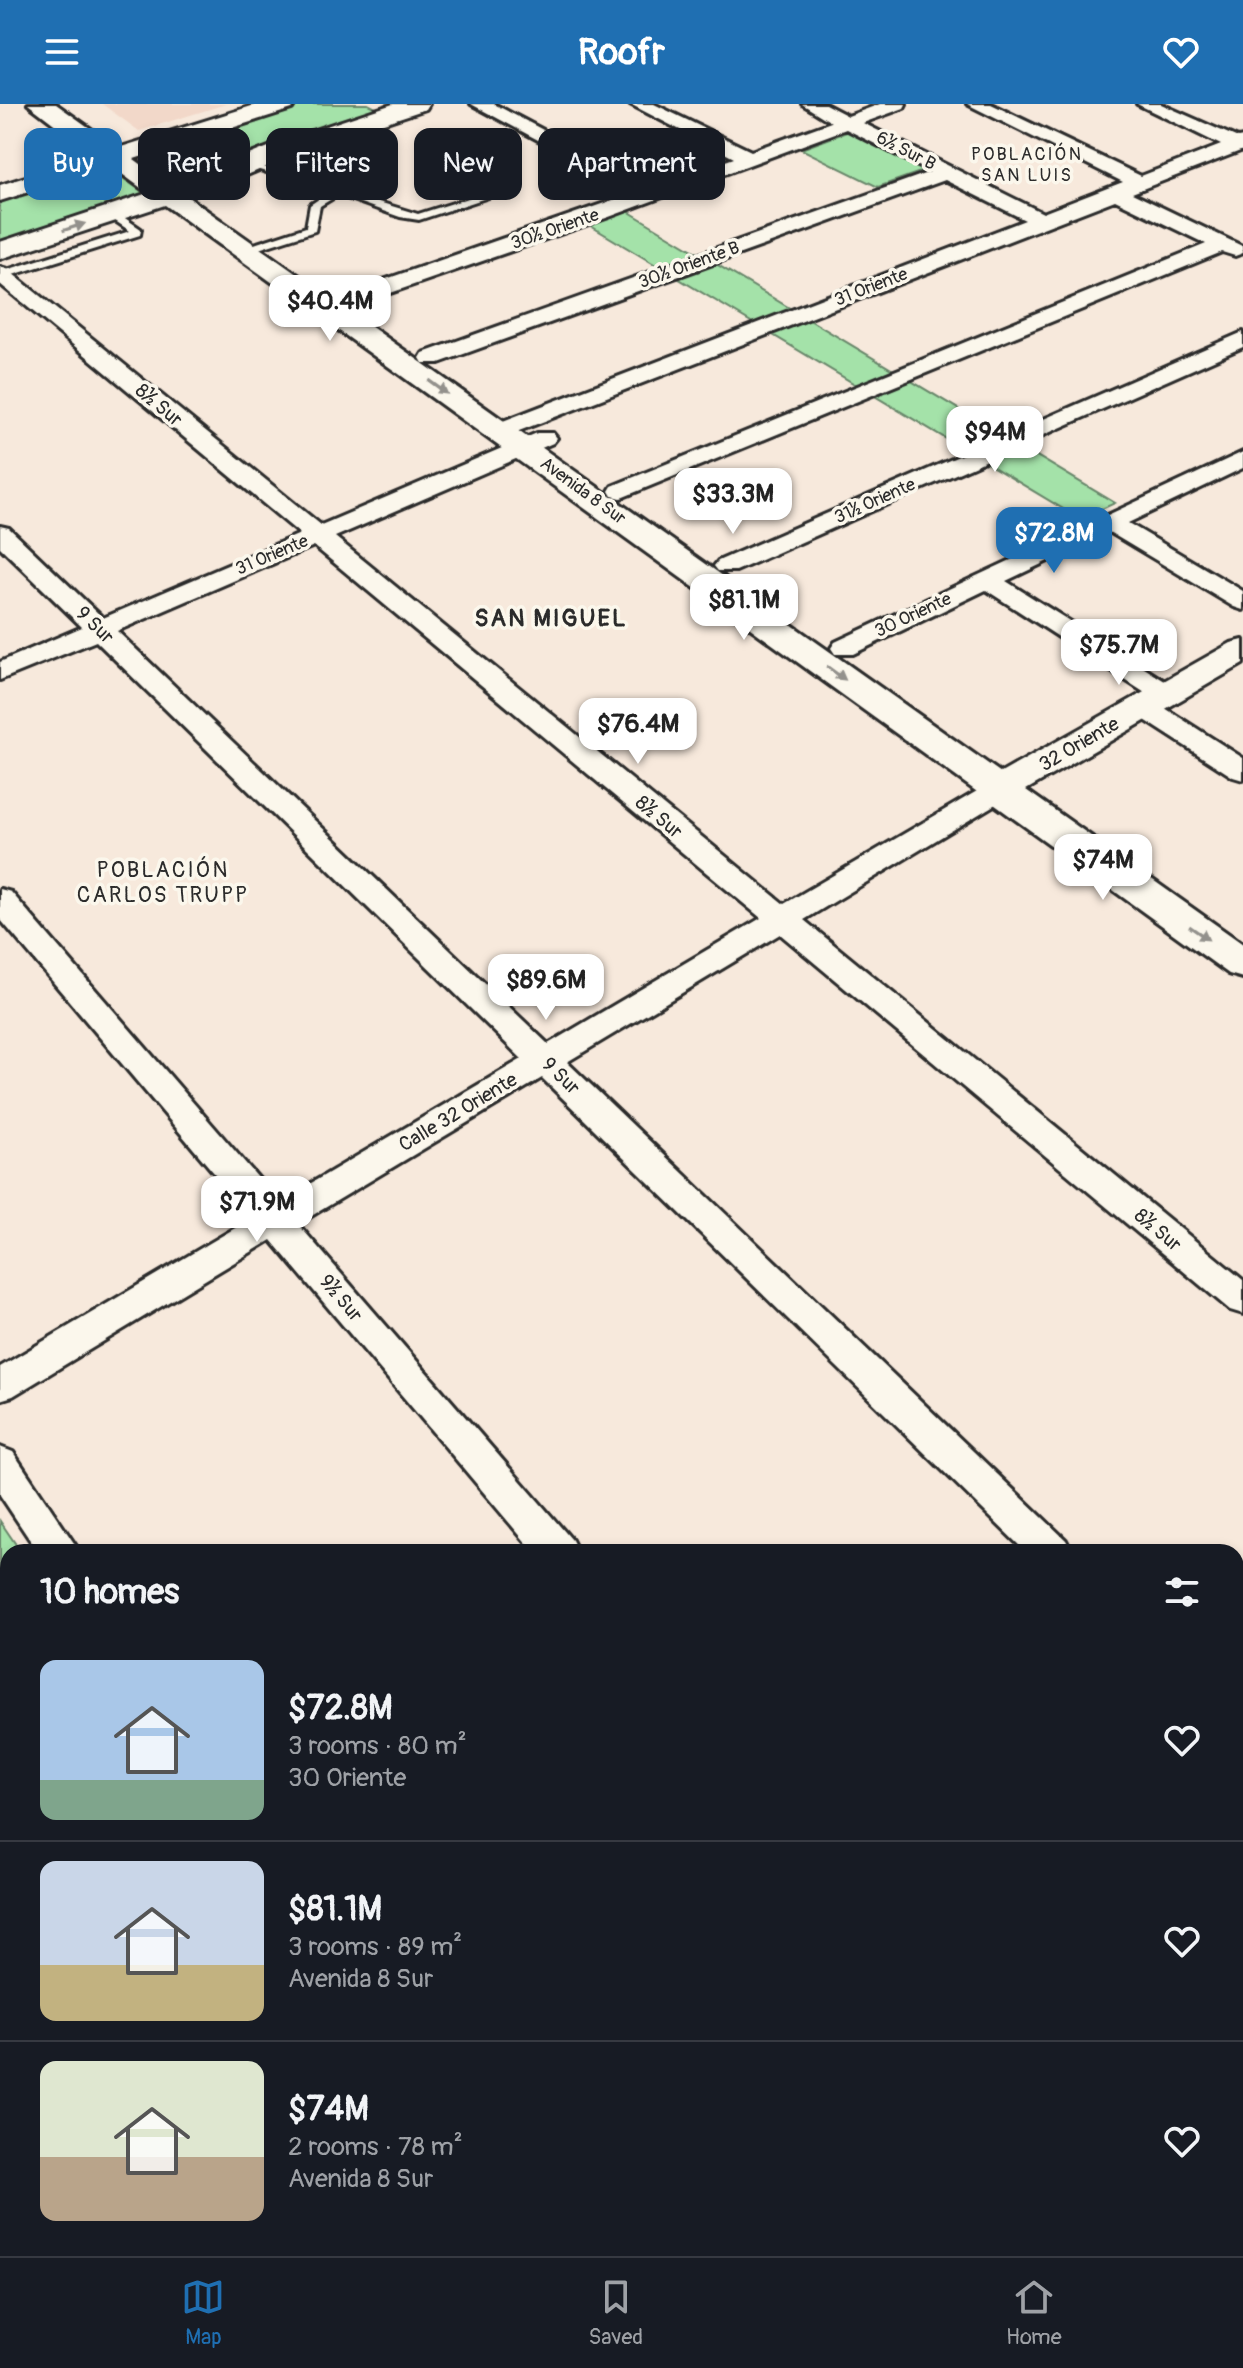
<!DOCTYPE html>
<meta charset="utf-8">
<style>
:root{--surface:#171b24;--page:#242831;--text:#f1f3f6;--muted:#9ea1a6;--line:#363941;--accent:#1f6fb2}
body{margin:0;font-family:Pangolin,sans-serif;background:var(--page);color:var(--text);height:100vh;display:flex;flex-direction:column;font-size:30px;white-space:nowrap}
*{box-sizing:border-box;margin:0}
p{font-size:26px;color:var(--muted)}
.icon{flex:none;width:44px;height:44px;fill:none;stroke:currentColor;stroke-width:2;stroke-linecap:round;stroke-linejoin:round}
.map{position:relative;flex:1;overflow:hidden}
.side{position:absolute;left:0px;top:1440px;width:1244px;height:712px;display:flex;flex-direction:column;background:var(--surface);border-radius:24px 24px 0 0;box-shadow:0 4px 12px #0003}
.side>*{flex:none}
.top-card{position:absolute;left:24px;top:24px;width:800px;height:72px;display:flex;gap:16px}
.price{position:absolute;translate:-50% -68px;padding:0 18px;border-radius:16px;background:#fff;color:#222;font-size:26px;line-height:52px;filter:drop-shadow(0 2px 4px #0008)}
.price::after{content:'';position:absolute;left:50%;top:48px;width:24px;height:18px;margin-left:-12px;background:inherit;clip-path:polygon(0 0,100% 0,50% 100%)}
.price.on{background:var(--accent);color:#fff}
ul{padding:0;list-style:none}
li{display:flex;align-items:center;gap:24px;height:200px;padding:0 40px}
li+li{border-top:2px solid var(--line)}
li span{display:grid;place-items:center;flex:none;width:224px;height:160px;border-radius:16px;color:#555}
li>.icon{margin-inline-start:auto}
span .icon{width:96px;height:96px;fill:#fffc;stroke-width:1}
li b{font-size:34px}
h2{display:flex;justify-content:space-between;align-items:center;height:96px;padding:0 40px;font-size:34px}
.pill{padding:0 28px;border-radius:16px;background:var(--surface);box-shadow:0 4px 12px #0003;font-size:28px;line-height:72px}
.pill.on{background:var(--accent);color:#fff}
header{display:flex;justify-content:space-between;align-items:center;height:104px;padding:0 40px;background:var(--accent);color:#fff;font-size:36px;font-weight:700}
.tabs{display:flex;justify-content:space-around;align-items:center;height:112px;border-top:2px solid var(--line);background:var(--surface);font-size:22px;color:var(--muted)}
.tabs a{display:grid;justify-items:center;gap:4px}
.tabs .on{color:var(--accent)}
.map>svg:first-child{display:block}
.built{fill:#f2d8c9}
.green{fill:#a4e2a9;stroke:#68866a;stroke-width:2}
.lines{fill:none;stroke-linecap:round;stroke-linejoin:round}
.lane-casing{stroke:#2b2b2b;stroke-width:6}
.street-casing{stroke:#2b2b2b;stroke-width:6}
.secondary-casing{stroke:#2b2b2b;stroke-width:6}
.lane{fill:#fbf7ec;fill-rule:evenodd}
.street{fill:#fbf7ec;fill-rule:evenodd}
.secondary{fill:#fbf7ec;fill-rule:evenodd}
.oneway{fill:#93918c}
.labels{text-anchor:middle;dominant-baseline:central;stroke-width:7;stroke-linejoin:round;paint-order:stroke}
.far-street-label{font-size:18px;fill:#2b2b2b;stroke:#fbf7ec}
.far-neighbourhood-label{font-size:18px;letter-spacing:2px;fill:#2b2b2b;stroke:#fbf7ec}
.street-label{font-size:20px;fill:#2b2b2b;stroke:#fbf7ec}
.neighbourhood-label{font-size:22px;letter-spacing:2px;fill:#2b2b2b;stroke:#fbf7ec}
.far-district-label{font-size:24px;font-weight:bold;letter-spacing:2px;fill:#2b2b2b;stroke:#fbf7ec}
</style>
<header><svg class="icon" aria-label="menu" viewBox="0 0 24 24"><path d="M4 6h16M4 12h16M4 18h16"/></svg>Roofr<svg class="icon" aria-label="heart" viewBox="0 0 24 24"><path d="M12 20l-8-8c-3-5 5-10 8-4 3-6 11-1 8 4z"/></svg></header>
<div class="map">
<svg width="1243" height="2152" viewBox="0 0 1243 2152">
<rect width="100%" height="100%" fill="#f7e9dc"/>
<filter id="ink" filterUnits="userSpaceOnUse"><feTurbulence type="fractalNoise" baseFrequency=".0125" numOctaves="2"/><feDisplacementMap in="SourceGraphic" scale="16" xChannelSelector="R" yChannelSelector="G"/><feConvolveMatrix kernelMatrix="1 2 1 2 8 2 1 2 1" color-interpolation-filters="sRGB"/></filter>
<g filter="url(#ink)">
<g class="built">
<polygon points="102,0 226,0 139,27"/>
<polygon points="1243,1749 1243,2104 1236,2097 1236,1756"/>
</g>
<g class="green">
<polygon points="302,0 368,0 378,5 280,38 207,74 160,45"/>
<polygon points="849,27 926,66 878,83 801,45"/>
<polygon points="104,61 144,89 0,137 0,95"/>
<polygon points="626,106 1115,399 1080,415 589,121"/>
<polygon points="0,1417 21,1448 8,1448 8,1611 0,1601"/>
<polygon points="406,2144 495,2144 500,2152 412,2152"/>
</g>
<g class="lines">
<g class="lane-casing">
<g id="lane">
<polygon points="247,58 418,110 507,82 516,84 419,116 400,113 338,91 320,102 315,127 246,149 242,148 242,144 306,123 310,101 329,88 247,62"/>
<polygon points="108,108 116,108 141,125 140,131 0,175 0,168 130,127 108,112"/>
<polygon points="1236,1723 1243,1726 1243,1752 1236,1749"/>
<polygon points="1243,1843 1243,1873 1236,1876 1236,1846"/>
</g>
</g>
<g class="street-casing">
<g id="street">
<polygon points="471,0 494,0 583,47 573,53 566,51"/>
<polygon points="630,0 654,0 751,47 831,18 802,0 825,0 848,12 880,0 906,0 904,4 863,19 1043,109 1123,78 967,0 991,0 1141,72 1221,41 1137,0 1161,0 1238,34 1243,33 1243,46 1132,89 1242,142 1243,149 1235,152 1222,148 621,394 612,392 609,387 612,382 1206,140 1115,96 506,332 490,332 486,327 490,322 1025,116 945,76 439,259 423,259 420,254 423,249 930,68 846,25 609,113 356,201 340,201 337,196 340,191 734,54"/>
<path d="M0,163L7,165L321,421L537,329H553L557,334L553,339L335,433L784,800L989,680L999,677L1009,680L1013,686L1009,692L804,816L1243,1176V1210L1230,1206L780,830L567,958L1066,1436L1072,1448H1026L542,974L298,1120L572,1436L578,1448H534L271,1136L13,1292L0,1296V1263L252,1114L0,815V785L11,788L279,1098L522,955L96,537L0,576V558L82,523L0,443V422L9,424L103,514L300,430L0,180ZM314,442L761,814L548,940L117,527Z"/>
<polygon points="1243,228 1243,243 736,467 718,467 714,462 718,457"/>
<polygon points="1243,348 1243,364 1128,419 1243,487 1243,506 1234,503 1109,428 1006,477 1176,584 1180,590 1176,596 1156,596 986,486 853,550 835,550 831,544 835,538"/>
<polygon points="1144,595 1154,597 1243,654 1243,676 1233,673 1134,609 1130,603 1134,597"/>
<polygon points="0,1343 13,1348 80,1448 38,1448 0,1391"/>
<polygon points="1243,1610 1243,1652 1236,1655 1236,1612"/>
<polygon points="0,1635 8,1638 8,1685 0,1682"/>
<polygon points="317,2144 368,2144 372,2152 321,2152"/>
<polygon points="514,2144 566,2144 570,2152 518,2152"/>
<polygon points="675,2144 729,2144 725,2152 671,2152"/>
<polygon points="989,2144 1041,2144 1045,2152 993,2152"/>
</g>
</g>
<g class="secondary-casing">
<polygon id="secondary" points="28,0 56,0 118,44 258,0 295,0 292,5 134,55 171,82 296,32 393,0 429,0 426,5 314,42 224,81 188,93 1001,669 1231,539 1243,536 1243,560 1026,686 1243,840 1243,874 1229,870 165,101 0,155 0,138 148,89 111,62 0,97 0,81 95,51"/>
</g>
<use href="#lane" class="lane"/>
<use href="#street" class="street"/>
<use href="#secondary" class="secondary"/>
</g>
<defs><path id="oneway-solid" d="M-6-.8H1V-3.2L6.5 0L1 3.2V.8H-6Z" transform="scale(2)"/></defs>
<g class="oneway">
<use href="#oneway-solid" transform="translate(74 123) rotate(-18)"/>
<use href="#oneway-solid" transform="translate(438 283) rotate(36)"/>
<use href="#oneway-solid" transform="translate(836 569) rotate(36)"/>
<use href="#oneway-solid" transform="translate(1199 829) rotate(35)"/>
</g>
</g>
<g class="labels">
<g class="far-street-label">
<text transform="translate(906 47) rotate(27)">6½ Sur B</text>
<text transform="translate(555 125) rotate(-19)">30½ Oriente</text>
<text transform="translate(689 161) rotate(-20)">30½ Oriente B</text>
<text transform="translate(871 183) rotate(-21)">31 Oriente</text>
<text transform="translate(583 387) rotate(36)">Avenida 8 Sur</text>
<text transform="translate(875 397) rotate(-24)">31½ Oriente</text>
<text transform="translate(272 451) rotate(-23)">31 Oriente</text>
<text transform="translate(913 511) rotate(-25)">30 Oriente</text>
</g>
<g class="far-neighbourhood-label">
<text x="1027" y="50">POBLACIÓN<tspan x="1027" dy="21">SAN LUIS</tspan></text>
</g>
<g class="street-label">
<text transform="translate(159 301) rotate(40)">8½ Sur</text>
<text transform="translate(95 521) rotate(44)">9 Sur</text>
<text transform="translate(1079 640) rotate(-30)">32 Oriente</text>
<text transform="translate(659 713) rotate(40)">8½ Sur</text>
<text transform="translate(561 972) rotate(44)">9 Sur</text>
<text transform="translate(458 1008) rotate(-31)">Calle 32 Oriente</text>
<text transform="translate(1158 1126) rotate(40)">8½ Sur</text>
<text transform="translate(341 1194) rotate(50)">9½ Sur</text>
</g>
<g class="neighbourhood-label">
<text x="163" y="766">POBLACIÓN<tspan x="163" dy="25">CARLOS TRUPP</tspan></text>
</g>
<g class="far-district-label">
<text x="551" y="514">SAN MIGUEL</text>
</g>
</g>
</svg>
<b class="price" style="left:330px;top:239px">$40.4M</b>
<b class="price" style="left:995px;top:370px">$94M</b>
<b class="price" style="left:733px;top:432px">$33.3M</b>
<b class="price on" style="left:1054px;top:471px">$72.8M</b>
<b class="price" style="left:744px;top:538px">$81.1M</b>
<b class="price" style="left:1119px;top:583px">$75.7M</b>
<b class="price" style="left:638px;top:662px">$76.4M</b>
<b class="price" style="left:1103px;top:798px">$74M</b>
<b class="price" style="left:546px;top:918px">$89.6M</b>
<b class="price" style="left:257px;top:1140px">$71.9M</b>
<div class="top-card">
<a class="pill on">Buy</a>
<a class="pill">Rent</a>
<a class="pill">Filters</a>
<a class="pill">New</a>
<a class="pill">Apartment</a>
</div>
<section class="side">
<h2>10 homes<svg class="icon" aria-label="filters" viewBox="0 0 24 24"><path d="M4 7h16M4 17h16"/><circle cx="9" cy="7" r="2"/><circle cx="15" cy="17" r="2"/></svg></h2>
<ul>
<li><span style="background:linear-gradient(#a9c7e8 75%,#7fa58c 0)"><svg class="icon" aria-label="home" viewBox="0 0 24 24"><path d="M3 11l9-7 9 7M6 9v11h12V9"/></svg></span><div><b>$72.8M</b><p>3 rooms · 80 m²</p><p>30 Oriente</p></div><svg class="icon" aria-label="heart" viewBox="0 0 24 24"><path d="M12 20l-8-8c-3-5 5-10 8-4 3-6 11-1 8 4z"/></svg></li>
<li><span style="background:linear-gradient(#c9d6e8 65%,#c2b280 0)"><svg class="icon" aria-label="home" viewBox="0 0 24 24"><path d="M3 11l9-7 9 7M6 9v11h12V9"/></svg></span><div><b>$81.1M</b><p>3 rooms · 89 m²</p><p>Avenida 8 Sur</p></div><svg class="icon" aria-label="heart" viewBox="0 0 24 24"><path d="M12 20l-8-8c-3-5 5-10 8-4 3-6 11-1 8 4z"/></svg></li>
<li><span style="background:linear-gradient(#dfe7d0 60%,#b9a48a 0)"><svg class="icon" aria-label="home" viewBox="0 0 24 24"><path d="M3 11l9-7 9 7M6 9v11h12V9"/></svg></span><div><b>$74M</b><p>2 rooms · 78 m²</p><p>Avenida 8 Sur</p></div><svg class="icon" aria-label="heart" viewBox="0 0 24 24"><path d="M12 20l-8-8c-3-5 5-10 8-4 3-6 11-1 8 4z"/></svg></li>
</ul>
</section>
</div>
<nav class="tabs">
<a class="on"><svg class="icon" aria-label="map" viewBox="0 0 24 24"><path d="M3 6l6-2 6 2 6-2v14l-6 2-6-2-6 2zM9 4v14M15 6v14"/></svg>Map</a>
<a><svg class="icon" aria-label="saved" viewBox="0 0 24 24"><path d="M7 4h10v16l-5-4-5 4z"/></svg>Saved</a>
<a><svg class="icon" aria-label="home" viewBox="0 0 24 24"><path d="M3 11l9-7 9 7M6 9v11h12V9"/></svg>Home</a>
</nav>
